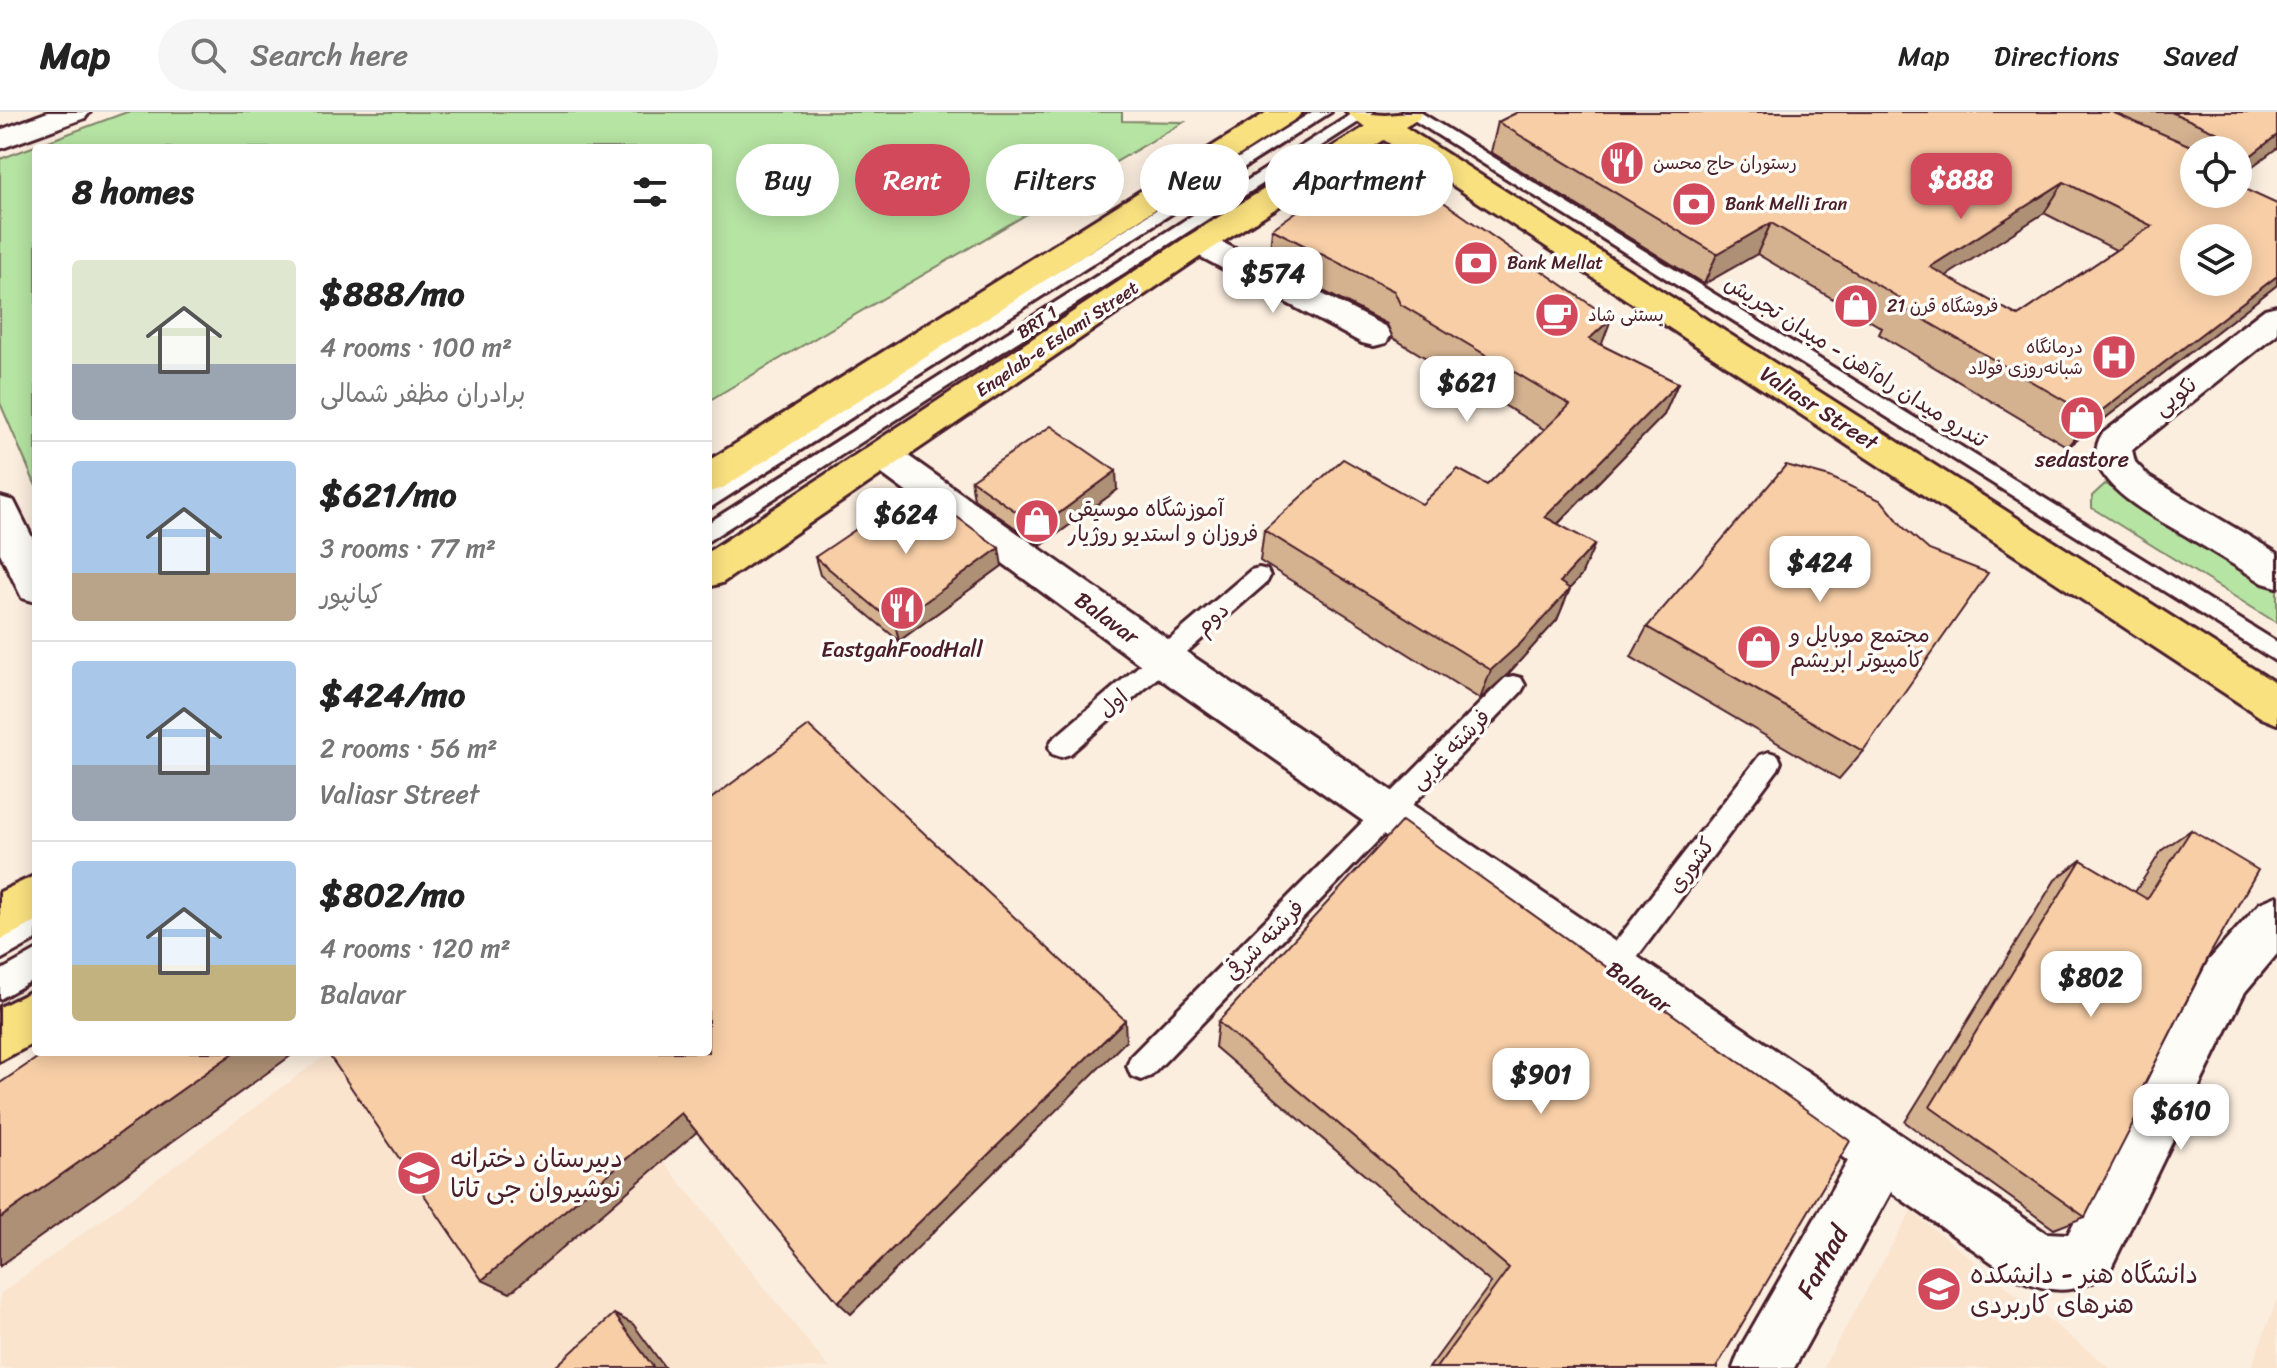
<!DOCTYPE html>
<meta charset="utf-8">
<style>
:root{--surface:#fff;--page:#f6f6f6;--text:#222;--muted:#767676;--line:#e0e0e0;--accent:#d1495b}
body{margin:0;font-family:Sriracha,"Playpen Sans Arabic",sans-serif;background:var(--page);color:var(--text);height:100vh;display:flex;flex-direction:column;font-size:30px;white-space:nowrap}
*{box-sizing:border-box;margin:0}
p{font-size:26px;color:var(--muted)}
.icon{flex:none;width:44px;height:44px;fill:none;stroke:currentColor;stroke-width:2;stroke-linecap:round;stroke-linejoin:round}
.map{position:relative;flex:1;overflow:hidden}
.sheet{position:absolute;left:32px;top:32px;width:680px;height:912px;display:flex;flex-direction:column;background:var(--surface);border-radius:8px;box-shadow:0 4px 20px #0003}
.sheet>*{flex:none}
.guide{position:absolute;left:736px;top:32px;width:760px;height:72px;display:flex;gap:16px}
.controls{position:absolute;left:2180px;top:24px;display:grid;gap:16px}
.controls a{display:grid;place-items:center;width:72px;height:72px;border-radius:50%;background:var(--surface);box-shadow:0 4px 20px #0003;font-size:40px}
.price{position:absolute;translate:-50% -68px;padding:0 18px;border-radius:16px;background:#fff;color:#222;font-size:26px;line-height:52px;filter:drop-shadow(0 2px 4px #0008)}
.price::after{content:'';position:absolute;left:50%;top:48px;width:24px;height:18px;margin-left:-12px;background:inherit;clip-path:polygon(0 0,100% 0,50% 100%)}
.price.selected{background:var(--accent);color:#fff}
ul{padding:0;list-style:none}
li{display:flex;align-items:center;gap:24px;height:200px;padding:0 40px}
li+li{border-top:2px solid var(--line)}
li span{display:grid;place-items:center;flex:none;width:224px;height:160px;border-radius:8px;color:#555}
li>.icon{margin-inline-start:auto}
span .icon{width:96px;height:96px;fill:#fffc;stroke-width:1}
li b{font-size:34px}
h2{display:flex;justify-content:space-between;align-items:center;height:96px;padding:0 40px;font-size:34px}
.chip{padding:0 28px;border-radius:36px;background:var(--surface);box-shadow:0 4px 20px #0003;font-size:28px;line-height:72px}
.chip.selected{background:var(--accent);color:#fff}
header{display:flex;align-items:center;gap:48px;box-sizing:border-box;height:112px;padding:0 40px;background:var(--surface);border-bottom:2px solid var(--line)}
header strong{font-size:38px}
nav{display:flex;gap:44px;margin-inline-start:auto;font-size:28px}
.search{width:560px;height:72px;background:var(--page);display:flex;align-items:center;gap:20px;box-sizing:border-box;padding:0 28px;border-radius:44px;color:var(--muted);font-size:30px}
.map>svg:first-child{display:block}
.built{fill:#fae4ce}
.green{fill:#b6e4a3;stroke:#808267;stroke-width:2}
.lines{fill:none;stroke-linecap:round;stroke-linejoin:round}
.lane-casing{stroke:#4a1f2b;stroke-width:6}
.street-casing{stroke:#4a1f2b;stroke-width:6}
.secondary-casing{stroke:#4a1f2b;stroke-width:6}
.primary-casing{stroke:#4a1f2b;stroke-width:6}
.lane{fill:#fdfcf7;fill-rule:evenodd}
.street{fill:#fdfcf7;fill-rule:evenodd}
.secondary{fill:#fdfcf7;fill-rule:evenodd}
.primary{fill:#fae180;fill-rule:evenodd}
.wall{fill:#d4b18f;stroke:#4a1f2b;stroke-width:2;fill-rule:evenodd}
.shaded-wall{fill:#ad9074;stroke:#4a1f2b;stroke-width:2}
.building{fill:#f7cea6;stroke:#4a1f2b;stroke-width:2;fill-rule:evenodd}
.labels{text-anchor:middle;dominant-baseline:central;stroke-width:7;stroke-linejoin:round;paint-order:stroke}
.far-poi-label{font-size:18px;fill:#4a1f2b;stroke:#fdfcf7;text-anchor:start}
.far-street-label{font-size:18px;fill:#4a1f2b;stroke:#fdfcf7}
.street-label{font-size:22px;fill:#4a1f2b;stroke:#fdfcf7}
.poi-label{font-size:22px;fill:#4a1f2b;stroke:#fdfcf7}
.near-poi-label{font-size:26px;fill:#4a1f2b;stroke:#fdfcf7;text-anchor:start}
.near-street-label{font-size:26px;fill:#4a1f2b;stroke:#fdfcf7}
</style>
<header>
<strong>Map</strong>
<div class="search"><svg class="icon" aria-label="search" viewBox="0 0 24 24"><circle cx="10" cy="10" r="6"/><path d="M15 15l6 6"/></svg>Search here</div>
<nav><a>Map</a><a>Directions</a><a>Saved</a></nav>
</header>
<div class="map">
<svg width="2277" height="1256" viewBox="0 0 2277 1256">
<rect width="100%" height="100%" fill="#fbeedf"/>
<filter id="ink" filterUnits="userSpaceOnUse"><feTurbulence type="fractalNoise" baseFrequency=".0125" numOctaves="2"/><feDisplacementMap in="SourceGraphic" scale="16" xChannelSelector="R" yChannelSelector="G"/><feConvolveMatrix kernelMatrix="1 2 1 2 8 2 1 2 1" color-interpolation-filters="sRGB"/></filter>
<g filter="url(#ink)">
<g class="built">
<polygon points="330,940 576,940 829,1256 0,1256 0,1182"/>
<polygon points="1911,1099 2110,1256 1823,1256"/>
<polygon points="2277,1187 2277,1256 2251,1256"/>
</g>
<g class="green">
<polygon points="127,0 1122,0 1122,9 1184,10 708,289 708,36 36,36 36,374 0,291 0,47"/>
<polygon points="2105,372 2127,379 2277,469 2277,511 2092,396 2092,384"/>
</g>
<g class="lines">
<g class="lane-casing">
<g id="lane">
<polygon points="1312,0 1331,0 708,397 708,379"/>
<polygon points="1355,0 1374,0 708,429 708,411"/>
<polygon points="1401,0 1420,0 2277,530 2277,550"/>
<polygon points="1259,456 1267,458 1270,464 1267,470 1070,642 1061,645 1052,642 1049,635 1052,628 1251,458"/>
<polygon points="1513,564 1521,566 1525,573 1521,580 1151,964 1141,968 1131,964 1127,954 1131,944 1505,566"/>
<polygon points="1769,640 1778,643 1781,650 1778,657 1622,865 1612,869 1602,865 1599,856 1602,847 1760,643"/>
<polygon points="36,802 36,828 0,848 0,822"/>
<polygon points="36,839 36,866 0,887 0,859"/>
</g>
</g>
<g class="street-casing">
<g id="street">
<polygon points="48,0 90,0 85,6 0,37 0,18"/>
<polygon points="1199,121 1210,124 1386,215 1391,223 1386,231 1374,234 1362,231 1188,138 1183,131 1188,124"/>
<path d="M2277,194V222L2132,338L2135,350L2149,365L2277,441V475L2263,471C2238,455 2213,440 2188,425C2157,406 2074,368 2102,322L2265,197Z"/>
<path d="M884,332L897,336L1179,535L2046,1121L2068,1122L2209,848L2260,791L2277,784V842L2245,880L2108,1162C2071,1184 2051,1181 2013,1165L1891,1080L1794,1256H1733L1741,1235L1848,1049L1149,559L871,354L865,345L871,336Z"/>
</g>
</g>
<g class="secondary-casing">
<polygon id="secondary" points="0,385 14,389 36,433 36,490 22,486 0,441"/>
</g>
<g class="primary-casing">
<g id="primary">
<polygon points="1267,0 1302,0 1297,6 721,377 708,380 708,349"/>
<polygon points="1346,0 1385,3 1422,0 1418,7 1405,15 2277,572 2277,612 2262,606 1384,28 1210,138 722,471 708,475 708,440 1188,124 1365,15"/>
<polygon points="36,763 36,810 0,828 0,780"/>
<polygon points="36,877 36,930 0,949 0,895"/>
</g>
</g>
<use href="#lane" class="lane"/>
<use href="#street" class="street"/>
<use href="#secondary" class="secondary"/>
<use href="#primary" class="primary"/>
</g>
<g class="wall">
<path d="M1518,0H2277L2238,65V38H2194V82L2277,92V173L2068,335L1879,222L1882,216L1757,142L1704,172L1491,40L1498,10ZM2044,101L2116,138L2018,204L1945,164Z"/>
<polygon points="1272,117 1611,207 1601,233 1678,271 1664,303 1558,412 1581,464 1570,476 1557,508 1508,562 1480,587 1260,449 1264,418 1422,392 1487,373 1545,318 1393,226 1387,212 1269,151"/>
<polygon points="971,368 1117,378 1041,434 974,387"/>
<polygon points="927,398 1002,454 899,529 820,463 815,445"/>
<polygon points="1647,515 1863,639 1839,667 1631,545"/>
<polygon points="2191,718 2209,844 2142,977 2085,1105 2054,1117 1905,1010 2055,768 2081,748 2135,780 2162,738"/>
<polygon points="1218,910 1716,1256 1429,1256 1491,1171 1215,935"/>
</g>
<g class="shaded-wall">
<polygon points="2277,23 2277,36 2238,65 2238,56 2244,49"/>
<polygon points="2064,70 2044,101 1912,186 1930,155"/>
<polygon points="1771,111 1757,142 1704,172 1717,142"/>
<polygon points="2277,164 2277,173 2068,335 2093,305"/>
<polygon points="1611,207 1599,240 1589,227"/>
<polygon points="1678,271 1664,303 1533,437 1545,405"/>
<polygon points="1116,359 1117,378 1041,434 1039,416"/>
<polygon points="1595,432 1581,464 1547,502 1560,470"/>
<polygon points="999,436 1002,454 899,529 895,512"/>
<polygon points="1570,477 1557,508 1508,562 1480,587 1491,558"/>
<polygon points="1125,908 1126,929 851,1202 838,1190"/>
<polygon points="235,940 296,940 0,1154 0,1106"/>
<polygon points="681,1001 698,1019 510,1181 482,1168"/>
<polygon points="614,1202 633,1212 665,1256 654,1256"/>
</g>
<g class="building">
<path d="M1518,0H2112L2200,38H2194V82H2238V74L2277,92V164L2093,305L1897,192L1903,188L1771,111L1717,142L1498,10ZM2064,70L2152,114L2018,204L1930,155ZM2194,126H2238V170H2194Z"/>
<polygon points="2171,0 2277,0 2277,23 2244,49 2238,49 2238,38 2219,38 2218,21"/>
<polygon points="1399,59 1611,207 1589,227 1678,271 1545,405 1595,432 1560,470 1570,477 1520,532 1491,558 1264,418 1343,347 1422,392 1458,357 1487,373 1570,293 1400,192 1394,179 1272,117 1352,60"/>
<polygon points="1051,314 1116,359 1039,416 971,368"/>
<polygon points="1786,353 1830,365 1882,389 1904,416 1929,438 1988,461 1863,639 1647,515"/>
<polygon points="907,383 927,398 938,391 999,436 895,512 815,445"/>
<polygon points="809,614 1125,908 838,1190 681,1001 482,1168 327,940 708,940 708,689"/>
<polygon points="1402,709 1850,1029 1716,1256 1436,1256 1509,1156 1218,910"/>
<polygon points="2191,718 2258,758 2209,844 2142,977 2149,981 2085,1105 1930,995 2081,748 2147,787"/>
<polygon points="46,940 235,940 0,1106 0,971"/>
<polygon points="614,1202 654,1256 554,1256"/>
</g>
</g>
<defs>
<g id="restaurant-disc" transform="scale(2.3)"><circle r="9.5" fill="#d1495b" stroke="#fdfcf7"/><path d="M-5-6h1v4h1v-4h1v4h1v-4h1v5L-1.5 .5V6h-2V.5L-5-1ZM5-6V6H3V1.5H1.5Q1.5-4 5-6Z" fill="#fff"/></g>
<g id="bank-disc" transform="scale(2.3)"><circle r="9.5" fill="#d1495b" stroke="#fdfcf7"/><path d="M-6-4H6V4H-6ZM0-2.3a2.3 2.3 0 1 0 0 4.6a2.3 2.3 0 1 0 0-4.6Z" fill="#fff"/></g>
<g id="shop-disc" transform="scale(2.3)"><circle r="9.5" fill="#d1495b" stroke="#fdfcf7"/><path d="M-5-2.5h2.3a2.7 3.5 0 0 1 5.4 0H5L5.5 6h-11ZM-1.5-2.5h3a1.5 2.3 0 0 0-3 0Z" fill="#fff"/></g>
<g id="cafe-disc" transform="scale(2.3)"><circle r="9.5" fill="#d1495b" stroke="#fdfcf7"/><path d="M-5.5-4.5H6V0H3Q3 3.5 0 3.5H-2.5Q-5.5 3.5-5.5 0ZM3-3.2v2h1.7v-2ZM-6 4.5H4V6H-6Z" fill="#fff"/></g>
<g id="hospital-disc" transform="scale(2.3)"><circle r="9.5" fill="#d1495b" stroke="#fdfcf7"/><path d="M-5-5h3v3.5h4V-5h3V5h-3V1.5h-4V5h-3Z" fill="#fff"/></g>
<g id="school-disc" transform="scale(2.3)"><circle r="9.5" fill="#d1495b" stroke="#fdfcf7"/><path d="M0-5L7-2L0 1L-7-2ZM-4 1L0 2.5L4 1V4Q0 6-4 4Z" fill="#fff"/></g>
<g id="university-disc" transform="scale(2.3)"><circle r="9.5" fill="#d1495b" stroke="#fdfcf7"/><path d="M0-5L7-2L0 1L-7-2ZM-4 1L0 2.5L4 1V4Q0 6-4 4Z" fill="#fff"/></g>
</defs>
<g fill-rule="evenodd">
<use href="#restaurant-disc" x="1622" y="51"/>
<use href="#bank-disc" x="1694" y="92"/>
<use href="#bank-disc" x="1476" y="151"/>
<use href="#shop-disc" x="1856" y="194"/>
<use href="#cafe-disc" x="1557" y="203"/>
<use href="#hospital-disc" x="2114" y="245"/>
<use href="#shop-disc" x="2082" y="306"/>
<use href="#shop-disc" x="1037" y="409"/>
<use href="#restaurant-disc" x="902" y="496"/>
<use href="#shop-disc" x="1759" y="535"/>
<use href="#school-disc" x="419" y="1061"/>
<use href="#university-disc" x="1939" y="1177"/>
</g>
<g class="labels">
<g class="far-poi-label">
<text x="1653" y="51">رستوران حاج محسن</text>
<text x="1725" y="92">Bank Melli Iran</text>
<text x="1507" y="151">Bank Mellat</text>
<text x="1887" y="194">فروشگاه قرن 21</text>
<text x="1588" y="203">بستنی شاد</text>
<text x="2083" y="235" text-anchor="end">درمانگاه<tspan x="2083" dy="21">شبانه‌روزی فولاد</tspan></text>
</g>
<g class="far-street-label">
<text transform="translate(1037 210) rotate(-33)">BRT 1</text>
<text transform="translate(1057 227) rotate(-34)">Enqelab-e Eslami Street</text>
</g>
<g class="street-label">
<text transform="translate(1856 249) rotate(32)">تندرو میدان راه‌آهن - میدان تجریش</text>
<text transform="translate(2175 284) rotate(-38)">نکویی</text>
<text transform="translate(1819 296) rotate(33)">Valiasr Street</text>
<text transform="translate(1107 506) rotate(36)">Balavar</text>
<text transform="translate(1212 506) rotate(-41)">دوم</text>
<text transform="translate(1113 591) rotate(-40)">اول</text>
<text transform="translate(1450 637) rotate(-45)">فرشته غربی</text>
<text transform="translate(1691 753) rotate(-53)">کشوری</text>
<text transform="translate(1264 828) rotate(-46)">فرشته شرقی</text>
<text transform="translate(1639 875) rotate(35)">Balavar</text>
</g>
<g class="poi-label">
<text x="2082" y="347">sedastore</text>
<text x="1068" y="396" text-anchor="start">آموزشگاه موسیقی<tspan x="1068" dy="25">فروزان و استدیو روژیار</tspan></text>
<text x="1790" y="522" text-anchor="start">مجتمع موبایل و<tspan x="1790" dy="25">کامپیوتر ابریشم</tspan></text>
<text x="902" y="537">EastgahFoodHall</text>
</g>
<g class="near-poi-label">
<text x="450" y="1046">دبیرستان دخترانه<tspan x="450" dy="30">نوشیروان جی تاتا</tspan></text>
<text x="1970" y="1162">دانشگاه هنر - دانشکده<tspan x="1970" dy="30">هنرهای کاربردی</tspan></text>
</g>
<g class="near-street-label">
<text transform="translate(1822 1150) rotate(-61)">Farhad</text>
</g>
</g>
</svg>
<div class="controls">
<a><svg class="icon" aria-label="locate" viewBox="0 0 24 24"><circle cx="12" cy="12" r="6"/><path d="M12 2v4M12 18v4M2 12h4M18 12h4"/></svg></a>
<a><svg class="icon" aria-label="layers" viewBox="0 0 24 24"><path d="M12 4l9 5-9 5-9-5zM3 14l9 5 9-5"/></svg></a>
</div>
<b class="price selected" style="left:1961px;top:109px">$888</b>
<b class="price" style="left:1273px;top:203px">$574</b>
<b class="price" style="left:1467px;top:312px">$621</b>
<b class="price" style="left:906px;top:444px">$624</b>
<b class="price" style="left:1820px;top:492px">$424</b>
<b class="price" style="left:2091px;top:907px">$802</b>
<b class="price" style="left:1541px;top:1004px">$901</b>
<b class="price" style="left:2181px;top:1040px">$610</b>
<div class="guide">
<a class="chip">Buy</a>
<a class="chip selected">Rent</a>
<a class="chip">Filters</a>
<a class="chip">New</a>
<a class="chip">Apartment</a>
</div>
<section class="sheet">
<h2>8 homes<svg class="icon" aria-label="filters" viewBox="0 0 24 24"><path d="M4 7h16M4 17h16"/><circle cx="9" cy="7" r="2"/><circle cx="15" cy="17" r="2"/></svg></h2>
<ul>
<li><span style="background:linear-gradient(#dfe7d0 65%,#9aa5b1 0)"><svg class="icon" aria-label="home" viewBox="0 0 24 24"><path d="M3 11l9-7 9 7M6 9v11h12V9"/></svg></span><div><b>$888/mo</b><p>4 rooms · 100 m²</p><p>برادران مظفر شمالی</p></div></li>
<li><span style="background:linear-gradient(#a9c7e8 70%,#b9a48a 0)"><svg class="icon" aria-label="home" viewBox="0 0 24 24"><path d="M3 11l9-7 9 7M6 9v11h12V9"/></svg></span><div><b>$621/mo</b><p>3 rooms · 77 m²</p><p>کیانپور</p></div></li>
<li><span style="background:linear-gradient(#a9c7e8 65%,#9aa5b1 0)"><svg class="icon" aria-label="home" viewBox="0 0 24 24"><path d="M3 11l9-7 9 7M6 9v11h12V9"/></svg></span><div><b>$424/mo</b><p>2 rooms · 56 m²</p><p>Valiasr Street</p></div></li>
<li><span style="background:linear-gradient(#a9c7e8 65%,#c2b280 0)"><svg class="icon" aria-label="home" viewBox="0 0 24 24"><path d="M3 11l9-7 9 7M6 9v11h12V9"/></svg></span><div><b>$802/mo</b><p>4 rooms · 120 m²</p><p>Balavar</p></div></li>
</ul>
</section>
</div>
